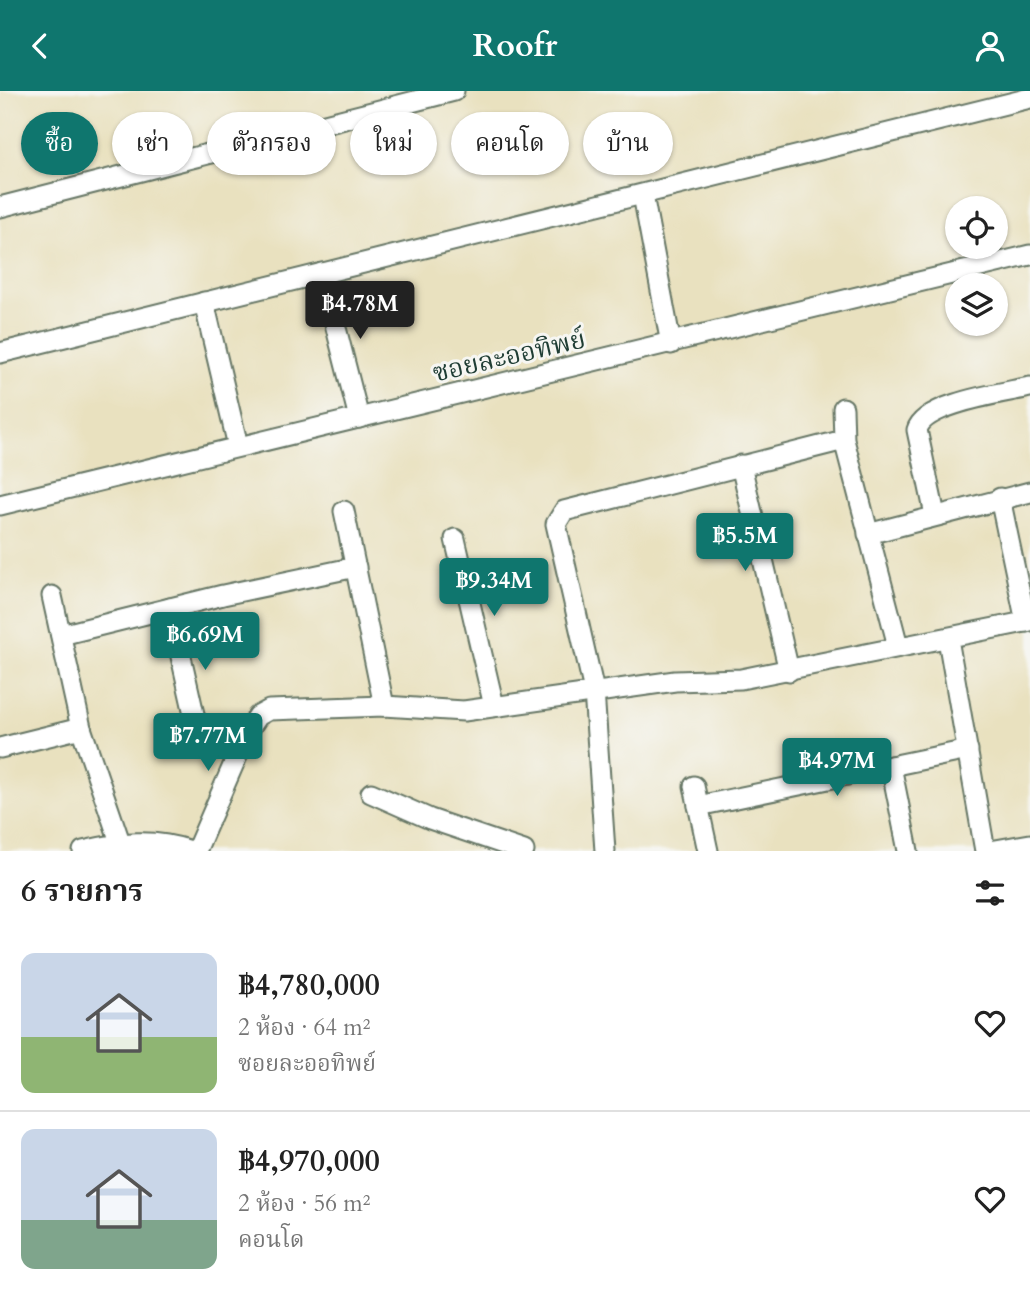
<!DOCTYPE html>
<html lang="th">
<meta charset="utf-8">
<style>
:root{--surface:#fff;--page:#f2f2f2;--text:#222;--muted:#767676;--line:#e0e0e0;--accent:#0f766e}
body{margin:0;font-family:Cardo,"Noto Serif Thai",serif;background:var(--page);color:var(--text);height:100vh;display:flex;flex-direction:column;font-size:26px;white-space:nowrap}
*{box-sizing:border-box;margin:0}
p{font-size:23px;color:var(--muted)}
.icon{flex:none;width:38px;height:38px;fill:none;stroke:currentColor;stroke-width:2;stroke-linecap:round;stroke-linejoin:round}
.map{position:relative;height:760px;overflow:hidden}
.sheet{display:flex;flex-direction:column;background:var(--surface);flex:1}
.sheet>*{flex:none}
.banner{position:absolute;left:21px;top:21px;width:989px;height:63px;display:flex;gap:14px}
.tools{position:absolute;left:945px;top:105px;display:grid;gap:14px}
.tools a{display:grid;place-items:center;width:63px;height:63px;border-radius:50%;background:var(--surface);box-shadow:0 2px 5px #0004;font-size:35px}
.price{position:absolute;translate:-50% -60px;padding:0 16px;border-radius:7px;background:var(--accent);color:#fff;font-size:23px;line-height:46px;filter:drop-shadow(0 2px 4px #0008)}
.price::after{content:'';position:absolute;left:50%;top:42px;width:21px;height:16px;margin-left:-10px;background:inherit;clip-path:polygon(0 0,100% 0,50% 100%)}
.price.on{background:#222;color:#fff}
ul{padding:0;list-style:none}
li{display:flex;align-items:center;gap:21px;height:175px;padding:0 21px}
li+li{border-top:2px solid var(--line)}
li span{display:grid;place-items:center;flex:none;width:196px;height:140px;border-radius:14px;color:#555}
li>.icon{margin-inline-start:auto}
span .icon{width:84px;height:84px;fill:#fffc;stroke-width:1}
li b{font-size:30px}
h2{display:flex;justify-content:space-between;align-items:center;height:84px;padding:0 21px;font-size:30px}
.tag{padding:0 24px;border-radius:32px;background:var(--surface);box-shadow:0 2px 5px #0004;font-size:24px;line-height:63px}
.tag.on{background:var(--accent);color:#fff}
header{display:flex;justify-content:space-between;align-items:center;height:91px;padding:0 21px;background:var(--accent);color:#fff;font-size:32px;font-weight:700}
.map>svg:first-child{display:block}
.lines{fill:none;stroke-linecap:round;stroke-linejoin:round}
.street-casing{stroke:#667665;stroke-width:23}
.street{stroke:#fff;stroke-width:19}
.labels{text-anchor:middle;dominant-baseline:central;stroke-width:6;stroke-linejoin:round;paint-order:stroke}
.street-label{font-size:26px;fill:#1f3d34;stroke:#f6f6f2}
</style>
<header><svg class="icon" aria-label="back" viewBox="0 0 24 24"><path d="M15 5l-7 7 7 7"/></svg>Roofr<svg class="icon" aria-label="person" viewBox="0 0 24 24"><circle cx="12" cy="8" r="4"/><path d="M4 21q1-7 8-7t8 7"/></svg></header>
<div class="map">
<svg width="1030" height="760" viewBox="0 0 1030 760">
<rect width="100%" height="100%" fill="#f6f6f2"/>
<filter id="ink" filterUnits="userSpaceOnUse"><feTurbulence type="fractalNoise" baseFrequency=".0143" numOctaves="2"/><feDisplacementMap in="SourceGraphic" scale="14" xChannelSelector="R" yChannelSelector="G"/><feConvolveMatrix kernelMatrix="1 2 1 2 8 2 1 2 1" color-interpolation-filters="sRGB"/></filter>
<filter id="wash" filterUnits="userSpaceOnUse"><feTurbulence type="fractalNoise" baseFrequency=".00686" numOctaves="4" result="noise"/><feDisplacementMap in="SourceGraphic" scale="28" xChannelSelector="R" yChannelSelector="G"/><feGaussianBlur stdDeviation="1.57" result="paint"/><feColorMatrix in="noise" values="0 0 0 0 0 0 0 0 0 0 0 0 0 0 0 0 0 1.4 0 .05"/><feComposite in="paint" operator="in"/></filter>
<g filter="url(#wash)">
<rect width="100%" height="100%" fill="#e9e1bf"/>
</g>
<g filter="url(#ink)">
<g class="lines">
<g class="street-casing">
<g id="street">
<polyline points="643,104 671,253"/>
<polyline points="0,116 454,0"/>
<polyline points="322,182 359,327"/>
<polyline points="204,211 238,355"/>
<polyline points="0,262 1030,7"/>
<polyline points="843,317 844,349 898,555"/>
<polyline points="741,374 789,580"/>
<polyline points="1000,407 1026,531"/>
<polyline points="0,414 1030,164"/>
<polyline points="344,420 384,615"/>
<path d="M935,424L917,339C924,312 1004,302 1030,296"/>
<polyline points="868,443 1030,401"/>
<polyline points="455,448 494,615"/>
<polyline points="52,505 81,637 120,751"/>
<polyline points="170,517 201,654"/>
<polyline points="61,544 223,504 356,476"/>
<polyline points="948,548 985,760"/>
<polyline points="0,657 81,637"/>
<polyline points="891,675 908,760"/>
<polyline points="694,695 708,760"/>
<polyline points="371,702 430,728 524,760"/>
<polyline points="698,715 968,659"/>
<path d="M83,760C121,751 153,747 191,760"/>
<polyline points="196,760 248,640 258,625 269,619 384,615 464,620 675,590 741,588 1030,530"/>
<polyline points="605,760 594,600 556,433 564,420 844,349"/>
<polyline points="990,760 1030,753"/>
</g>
</g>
<use href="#street" class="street"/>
</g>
</g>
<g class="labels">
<g class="street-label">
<text transform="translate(509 265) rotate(-13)">ซอยละออทิพย์</text>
</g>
</g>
</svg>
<div class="tools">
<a><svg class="icon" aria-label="locate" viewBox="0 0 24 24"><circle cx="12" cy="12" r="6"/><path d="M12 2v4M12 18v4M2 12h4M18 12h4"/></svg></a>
<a><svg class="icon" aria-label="layers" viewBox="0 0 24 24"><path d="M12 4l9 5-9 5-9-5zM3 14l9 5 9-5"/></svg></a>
</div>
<b class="price on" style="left:360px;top:250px">฿4.78M</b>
<b class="price" style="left:745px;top:482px">฿5.5M</b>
<b class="price" style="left:494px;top:527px">฿9.34M</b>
<b class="price" style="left:205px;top:581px">฿6.69M</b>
<b class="price" style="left:208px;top:682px">฿7.77M</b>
<b class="price" style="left:837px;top:707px">฿4.97M</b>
<div class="banner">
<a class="tag on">ซื้อ</a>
<a class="tag">เช่า</a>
<a class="tag">ตัวกรอง</a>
<a class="tag">ใหม่</a>
<a class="tag">คอนโด</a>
<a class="tag">บ้าน</a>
</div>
</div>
<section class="sheet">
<h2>6 รายการ<svg class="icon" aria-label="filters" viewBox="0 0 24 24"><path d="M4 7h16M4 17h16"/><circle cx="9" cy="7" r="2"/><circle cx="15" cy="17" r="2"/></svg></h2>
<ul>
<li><span style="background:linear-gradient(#c9d6e8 60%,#8fb573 0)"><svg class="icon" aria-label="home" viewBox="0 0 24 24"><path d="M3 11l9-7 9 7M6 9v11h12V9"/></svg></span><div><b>฿4,780,000</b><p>2 ห้อง · 64 m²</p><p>ซอยละออทิพย์</p></div><svg class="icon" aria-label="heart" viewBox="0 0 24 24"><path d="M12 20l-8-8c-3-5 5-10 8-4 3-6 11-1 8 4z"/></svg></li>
<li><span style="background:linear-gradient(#c9d6e8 65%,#7fa58c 0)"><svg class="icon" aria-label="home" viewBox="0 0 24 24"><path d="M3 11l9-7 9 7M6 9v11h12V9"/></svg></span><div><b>฿4,970,000</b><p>2 ห้อง · 56 m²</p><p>คอนโด</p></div><svg class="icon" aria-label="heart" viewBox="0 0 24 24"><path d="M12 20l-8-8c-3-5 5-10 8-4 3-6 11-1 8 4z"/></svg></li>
</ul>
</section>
